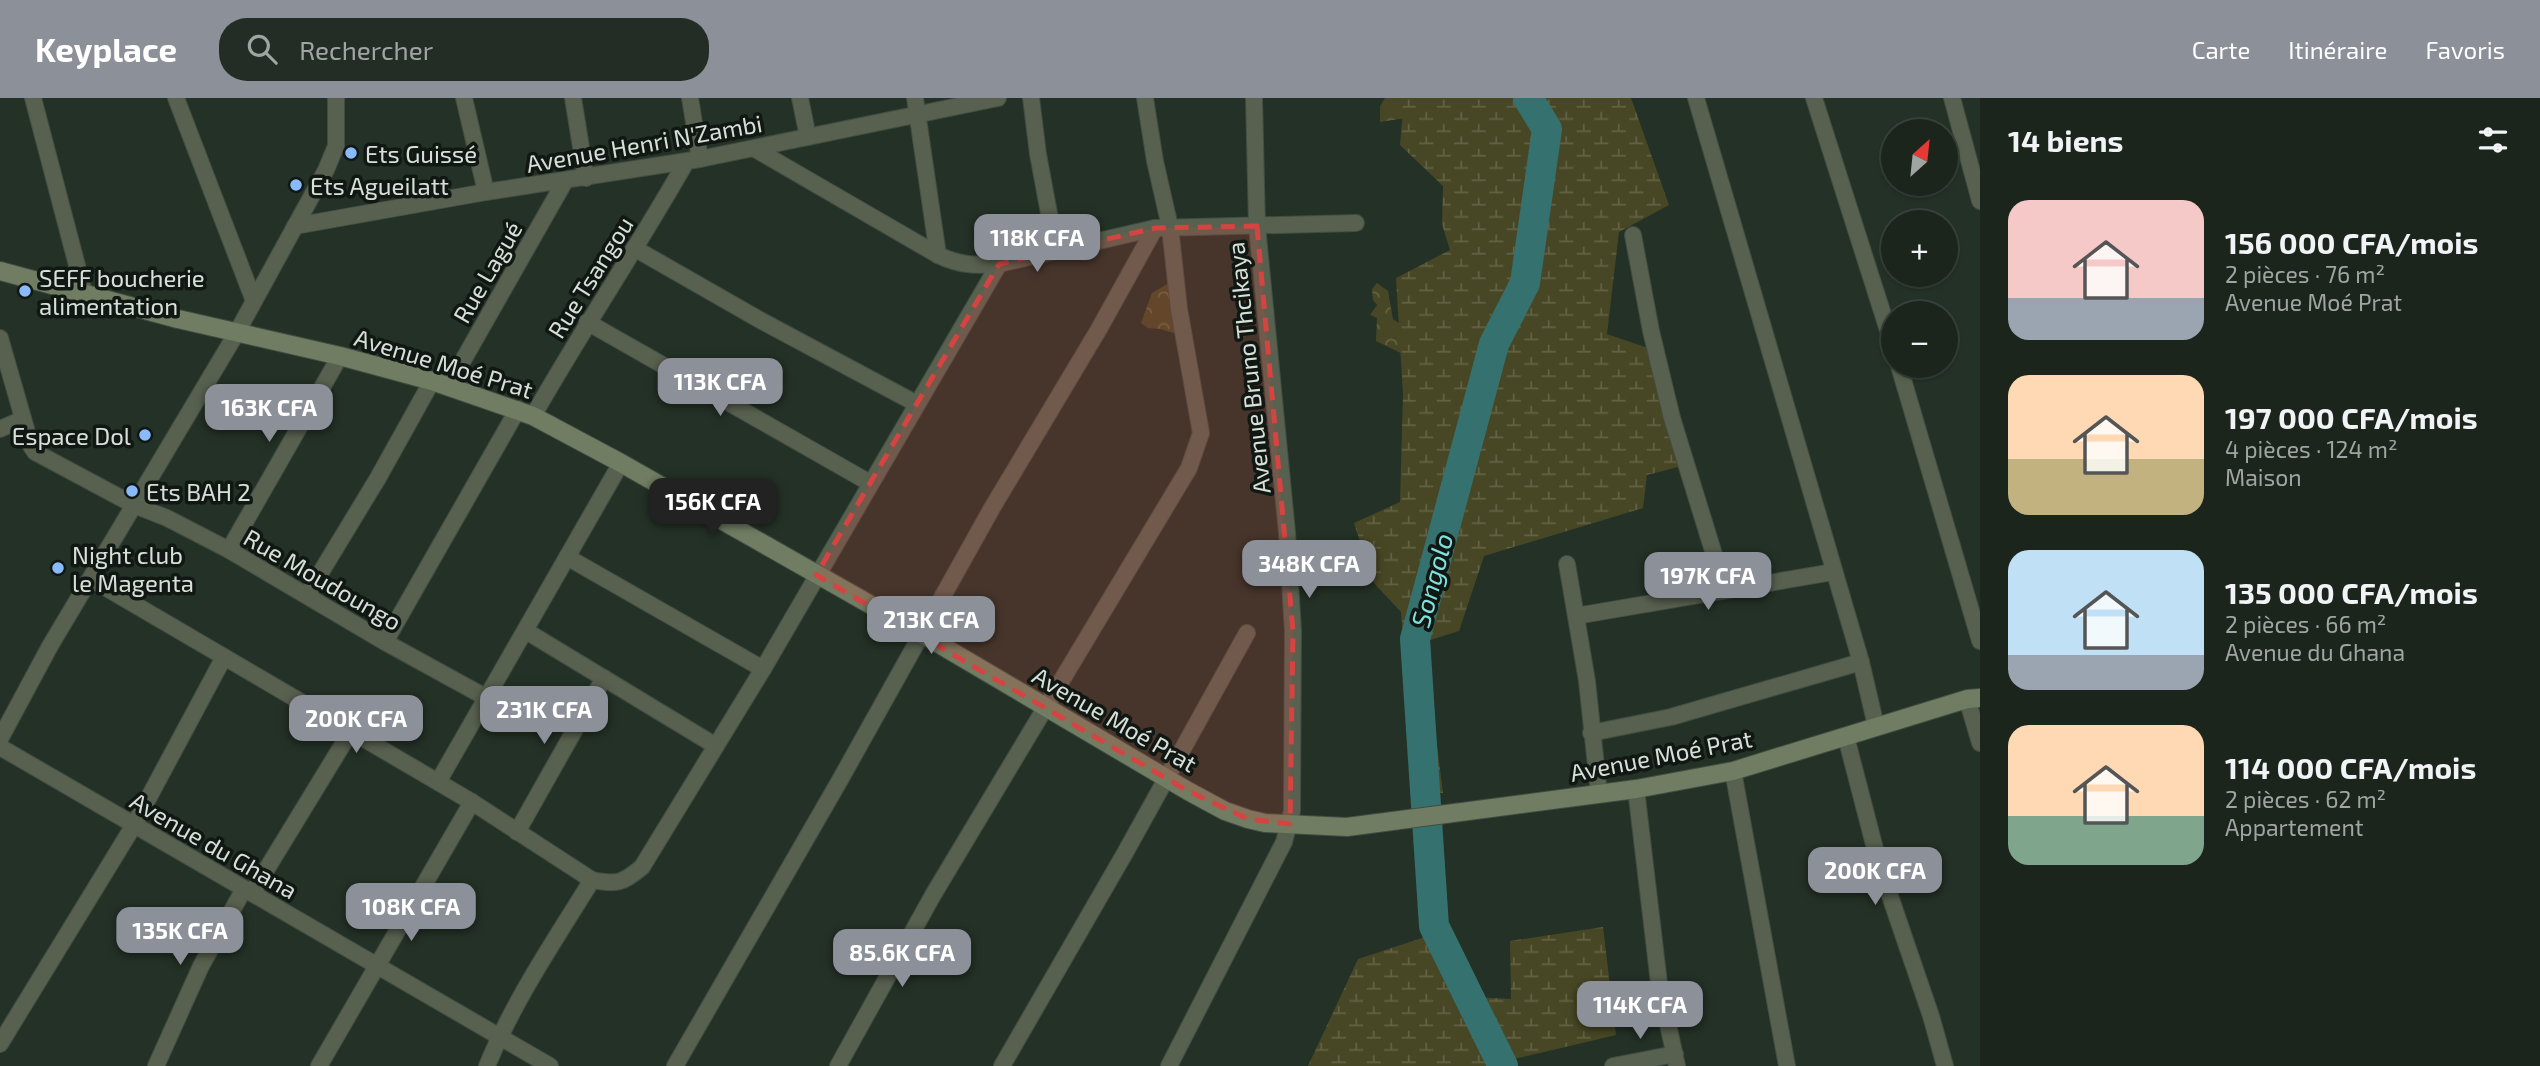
<!DOCTYPE html>
<html lang="fr">
<meta charset="utf-8">
<style>
:root{--surface:#1b251c;--page:#242d25;--text:#f1f3f6;--muted:#a0a5a3;--line:#39423b;--accent:#8c9099}
body{margin:0;font-family:"Exo 2",sans-serif;background:var(--page);color:var(--text);height:100vh;display:flex;flex-direction:column;font-size:26px;white-space:nowrap}
*{box-sizing:border-box;margin:0}
p{font-size:23px;color:var(--muted)}
.icon{flex:none;width:38px;height:38px;fill:none;stroke:currentColor;stroke-width:2;stroke-linecap:round;stroke-linejoin:round}
.map{position:relative;flex:1;overflow:hidden}
.sheet{display:flex;flex-direction:column;background:var(--surface);width:560px}
.sheet>*{flex:none}
.needle{width:46px;rotate:27deg}
.fabs{position:absolute;left:1881px;top:21px;display:grid;gap:14px}
.fabs a{display:grid;place-items:center;width:77px;height:77px;border-radius:50%;background:var(--surface);box-shadow:0 2px 5px #0004,0 0 0 2px var(--line);font-size:35px}
.price{position:absolute;translate:-50% -60px;padding:0 16px;border-radius:14px;background:var(--accent);color:#fff;font-size:23px;line-height:46px;filter:drop-shadow(0 2px 4px #0008)}
.price::after{content:'';position:absolute;left:50%;top:42px;width:21px;height:16px;margin-left:-10px;background:inherit;clip-path:polygon(0 0,100% 0,50% 100%)}
.price.selected{background:#222;color:#fff}
ul{padding:0;list-style:none}
li{display:flex;align-items:center;gap:21px;height:175px;padding:0 28px}
li span{display:grid;place-items:center;flex:none;width:196px;height:140px;border-radius:21px;color:#555}
li>.icon{margin-inline-start:auto}
span .icon{width:84px;height:84px;fill:#fffc;stroke-width:1}
li b{font-size:30px}
h2{display:flex;justify-content:space-between;align-items:center;height:84px;padding:0 28px;font-size:30px}
header{display:flex;align-items:center;gap:42px;box-sizing:border-box;height:98px;padding:0 35px;background:var(--accent);color:#fff}
header strong{font-size:33px}
nav{display:flex;gap:38px;margin-inline-start:auto;font-size:24px}
.search{width:490px;height:63px;background:var(--page);display:flex;align-items:center;gap:18px;box-sizing:border-box;padding:0 24px;border-radius:28px;color:var(--muted);font-size:26px}
main{display:flex;flex:1;min-height:0}
.map>svg:first-child{display:block}
.forest{fill:url(#forest-crowns)}
.wetland{fill:url(#wetland-marsh)}
.lines{fill:none;stroke-linecap:round;stroke-linejoin:round}
.river{stroke:#35726f;stroke-width:30}
.street-casing{stroke:#414d42;stroke-width:18}
.secondary-casing{stroke:#414d42;stroke-width:20}
.street{stroke:#58604f;stroke-width:16}
.secondary{stroke:#707d62;stroke-width:18}
.marked{fill:#d64442;fill-opacity:0.2;stroke:#d64442;stroke-width:5;stroke-dasharray:14 9;stroke-linejoin:round}
.poi-dot{fill:#89bafc;stroke:#111712;stroke-width:2.5}
.labels{text-anchor:middle;dominant-baseline:central;stroke-width:7;stroke-linejoin:round;paint-order:stroke}
.street-label{font-size:24px;fill:#d7e0d8;stroke:#111712}
.poi-label{font-size:24px;fill:#d7e0d8;stroke:#111712;text-anchor:start}
.water-label{font-size:26px;font-style:italic;fill:#7fe1dd;stroke:#111712}
</style>
<header>
<strong>Keyplace</strong>
<div class="search"><svg class="icon" aria-label="search" viewBox="0 0 24 24"><circle cx="10" cy="10" r="6"/><path d="M15 15l6 6"/></svg>Rechercher</div>
<nav><a>Carte</a><a>Itinéraire</a><a>Favoris</a></nav>
</header>
<main>
<div class="map">
<svg width="1980" height="968" viewBox="0 0 1980 968">
<defs>
<pattern id="forest-crowns" width="20" height="18" patternUnits="userSpaceOnUse" patternTransform="scale(1.75)"><rect width="20" height="18" fill="#484725"/><path d="M2 6a3 3 0 1 1 6 0M12 15a3 3 0 1 1 6 0" fill="none" stroke="#626144"/></pattern>
<pattern id="wetland-marsh" width="20" height="14" patternUnits="userSpaceOnUse" patternTransform="scale(1.75)"><rect width="20" height="14" fill="#484725"/><path d="M1 5h8M5 5V1M11 12h8M15 12V8" fill="none" stroke="#626144"/></pattern>
</defs>
<rect width="100%" height="100%" fill="#243126"/>
<g class="forest">
<polygon points="1385,0 1411,0 1413,19 1380,24 1380,8"/>
<polygon points="1172,183 1177,236 1160,231 1148,230 1141,225 1152,195"/>
<polygon points="1377,185 1388,193 1393,221 1411,234 1413,261 1376,243 1377,220 1370,217 1377,207 1373,202 1372,191"/>
</g>
<g class="wetland">
<polygon points="1404,0 1631,0 1669,107 1619,134 1607,236 1651,251 1678,369 1647,377 1643,410 1484,458 1459,533 1424,544 1443,695 1415,693 1401,514 1374,485 1354,425 1400,404 1403,296 1396,180 1450,152 1442,126 1443,88 1400,47"/>
<polygon points="1603,829 1616,937 1514,961 1516,968 1308,968 1358,861 1425,839 1456,898 1511,901 1510,843"/>
</g>
<g class="lines">
<polyline class="river" points="1503,968 1434,828 1415,541 1494,246 1525,185 1547,31 1528,0"/>
<g class="street-casing">
<g id="street">
<polyline points="33,0 84,194"/>
<polyline points="176,0 254,203"/>
<polyline points="464,0 486,94"/>
<polyline points="573,0 586,80"/>
<polyline points="690,0 700,61"/>
<polyline points="800,0 808,39"/>
<polyline points="915,0 938,157"/>
<polyline points="1031,0 1038,56 1056,153"/>
<polyline points="1696,0 1861,564 1876,628"/>
<polyline points="1814,0 1894,251"/>
<polyline points="1952,0 1980,103"/>
<path d="M755,51L938,157C959,167 975,168 999,166L1155,130L1356,125"/>
<polyline points="295,128 486,94 700,61 998,0"/>
<polyline points="1633,137 1651,233 1672,320 1725,492"/>
<polyline points="634,150 760,222 917,306"/>
<polyline points="587,224 870,385"/>
<polyline points="0,240 31,348 35,354 134,407 167,420 229,452 385,544 487,600"/>
<polyline points="1899,268 1980,543"/>
<polyline points="449,287 565,83"/>
<path d="M533,318C582,232 637,150 686,64"/>
<polyline points="0,331 23,321"/>
<polyline points="229,452 340,258"/>
<polyline points="567,459 763,571"/>
<polyline points="1567,466 1587,583 1599,696"/>
<path d="M91,481L472,704L592,782C617,787 623,785 642,769L763,571L999,166"/>
<polyline points="307,497 378,380 432,283"/>
<polyline points="1576,518 1833,474"/>
<polyline points="526,533 716,648"/>
<polyline points="385,544 518,311"/>
<polyline points="1967,601 1980,645"/>
<polyline points="1591,635 1671,619 1861,564"/>
<polyline points="1846,639 1879,766 1931,918 1945,968"/>
<polyline points="0,641 50,548 236,236 326,72 336,48 336,0"/>
<polyline points="0,649 550,968"/>
<polyline points="1733,673 1787,968"/>
<polyline points="438,684 621,365"/>
<polyline points="1636,691 1659,885 1677,968"/>
<polyline points="517,734 604,580"/>
<polyline points="252,795 351,633"/>
<polyline points="0,946 134,727 224,559"/>
<polyline points="156,968 201,868 244,791"/>
<polyline points="319,968 472,704"/>
<path d="M487,968C514,902 555,842 592,782"/>
<polyline points="675,968 840,682 992,410 1099,231 1155,130"/>
<polyline points="838,968 933,797 1189,370 1201,335 1179,211 1170,129 1155,63 1145,0"/>
<polyline points="1002,968 1125,755 1247,535"/>
<polyline points="1169,968 1284,744 1292,713 1293,533 1287,434 1257,128 1254,0"/>
<polyline points="1613,968 1675,956"/>
</g>
</g>
<g class="secondary-casing">
<polyline id="secondary" points="0,173 178,221 340,258 432,283 533,318 621,365 922,536 1188,693 1225,713 1248,721 1265,725 1347,729 1636,691 1733,673 1967,601 1980,600"/>
</g>
<use href="#street" class="street"/>
<use href="#secondary" class="secondary"/>
</g>
<path class="marked" d="M1257,128L1293,533L1290,726L1248,721L1188,693L816,477L999,166L1155,130Z"/>
<g class="poi-dot">
<circle cx="351" cy="55" r="7"/>
<circle cx="296" cy="87" r="7"/>
<circle cx="25" cy="193" r="7"/>
<circle cx="145" cy="337" r="7"/>
<circle cx="132" cy="393" r="7"/>
<circle cx="58" cy="470" r="7"/>
</g>
<g class="labels">
<g class="street-label">
<text transform="translate(644 45) rotate(-10)">Avenue Henri N'Zambi</text>
<text transform="translate(487 174) rotate(-60)">Rue Lagué</text>
<text transform="translate(590 179) rotate(-58)">Rue Tsangou</text>
<text transform="translate(444 265) rotate(17)">Avenue Moé Prat</text>
<text transform="translate(1248 270) rotate(-96)">Avenue Bruno Thcikaya</text>
<text transform="translate(323 481) rotate(30)">Rue Moudoungo</text>
<text transform="translate(1115 621) rotate(30)">Avenue Moé Prat</text>
<text transform="translate(1661 657) rotate(-11)">Avenue Moé Prat</text>
<text transform="translate(214 747) rotate(30)">Avenue du Ghana</text>
</g>
<g class="poi-label">
<text x="365" y="55">Ets Guissé</text>
<text x="310" y="87">Ets Agueilatt</text>
<text x="39" y="179">SEFF boucherie<tspan x="39" dy="28">alimentation</tspan></text>
<text x="131" y="337" text-anchor="end">Espace Dol</text>
<text x="146" y="393">Ets BAH 2</text>
<text x="72" y="456">Night club<tspan x="72" dy="28">le Magenta</tspan></text>
</g>
<g class="water-label">
<text transform="translate(1431 482) rotate(-75)">Songolo</text>
</g>
</g>
</svg>
<div class="fabs">
<a><svg class="needle" viewBox="-14 -14 28 28"><path d="M0-13l5 13h-10z" fill="#e53935"/><path d="M0 13l5-13h-10z" fill="#a0a5a3"/></svg></a>
<a>+</a>
<a>−</a>
</div>
<b class="price" style="left:1037px;top:176px">118K CFA</b>
<b class="price" style="left:720px;top:320px">113K CFA</b>
<b class="price" style="left:269px;top:346px">163K CFA</b>
<b class="price selected" style="left:713px;top:440px">156K CFA</b>
<b class="price" style="left:1309px;top:502px">348K CFA</b>
<b class="price" style="left:1708px;top:514px">197K CFA</b>
<b class="price" style="left:931px;top:558px">213K CFA</b>
<b class="price" style="left:544px;top:648px">231K CFA</b>
<b class="price" style="left:356px;top:657px">200K CFA</b>
<b class="price" style="left:1875px;top:809px">200K CFA</b>
<b class="price" style="left:411px;top:845px">108K CFA</b>
<b class="price" style="left:180px;top:869px">135K CFA</b>
<b class="price" style="left:902px;top:891px">85.6K CFA</b>
<b class="price" style="left:1640px;top:943px">114K CFA</b>
</div>
<section class="sheet">
<h2>14 biens<svg class="icon" aria-label="filters" viewBox="0 0 24 24"><path d="M4 7h16M4 17h16"/><circle cx="9" cy="7" r="2"/><circle cx="15" cy="17" r="2"/></svg></h2>
<ul>
<li><span style="background:linear-gradient(#f6c9c9 70%,#9aa5b1 0)"><svg class="icon" aria-label="home" viewBox="0 0 24 24"><path d="M3 11l9-7 9 7M6 9v11h12V9"/></svg></span><div><b>156 000 CFA/mois</b><p>2 pièces · 76 m²</p><p>Avenue Moé Prat</p></div></li>
<li><span style="background:linear-gradient(#ffd9b3 60%,#c2b280 0)"><svg class="icon" aria-label="home" viewBox="0 0 24 24"><path d="M3 11l9-7 9 7M6 9v11h12V9"/></svg></span><div><b>197 000 CFA/mois</b><p>4 pièces · 124 m²</p><p>Maison</p></div></li>
<li><span style="background:linear-gradient(#bfe0f5 75%,#9aa5b1 0)"><svg class="icon" aria-label="home" viewBox="0 0 24 24"><path d="M3 11l9-7 9 7M6 9v11h12V9"/></svg></span><div><b>135 000 CFA/mois</b><p>2 pièces · 66 m²</p><p>Avenue du Ghana</p></div></li>
<li><span style="background:linear-gradient(#ffd9b3 65%,#7fa58c 0)"><svg class="icon" aria-label="home" viewBox="0 0 24 24"><path d="M3 11l9-7 9 7M6 9v11h12V9"/></svg></span><div><b>114 000 CFA/mois</b><p>2 pièces · 62 m²</p><p>Appartement</p></div></li>
</ul>
</section>
</main>
